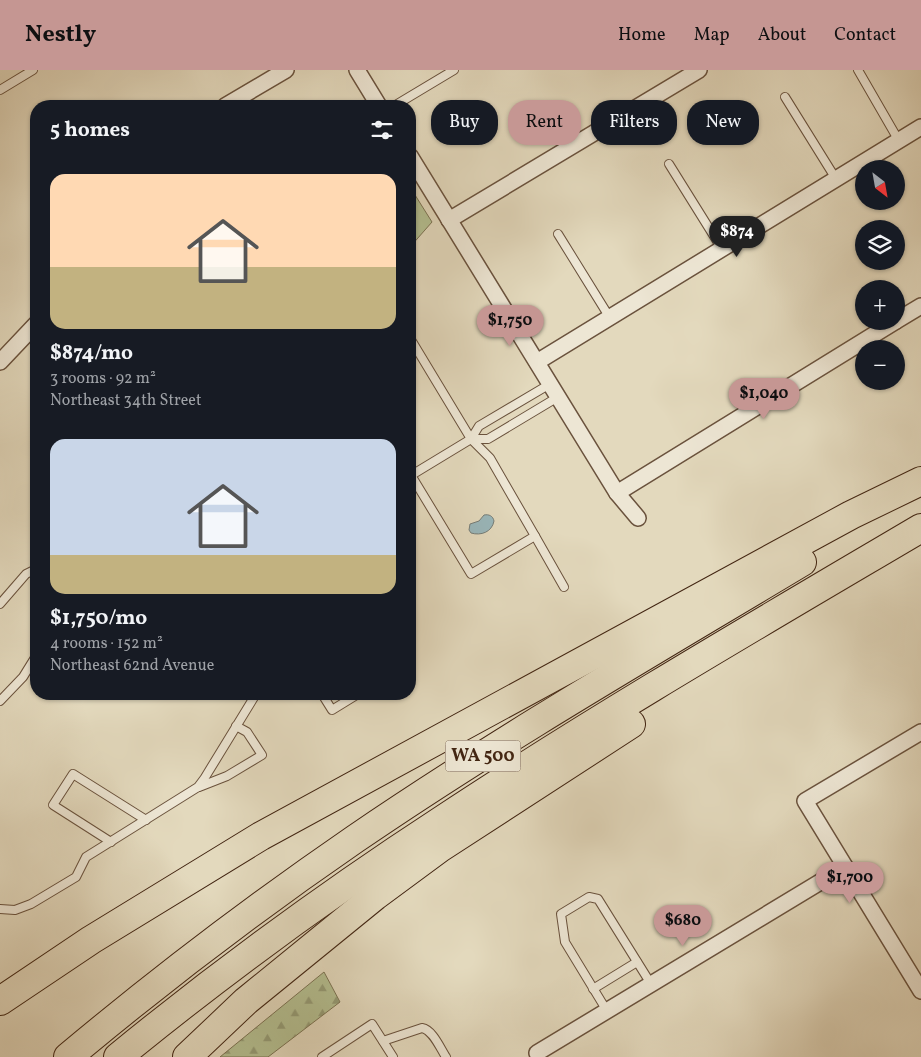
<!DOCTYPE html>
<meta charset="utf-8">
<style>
:root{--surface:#171b24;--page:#242831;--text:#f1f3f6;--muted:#9ea1a6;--accent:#c59692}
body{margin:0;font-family:Vollkorn,serif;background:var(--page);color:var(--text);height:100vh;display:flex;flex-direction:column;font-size:19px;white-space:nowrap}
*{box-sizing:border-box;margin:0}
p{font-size:16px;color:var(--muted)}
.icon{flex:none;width:28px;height:28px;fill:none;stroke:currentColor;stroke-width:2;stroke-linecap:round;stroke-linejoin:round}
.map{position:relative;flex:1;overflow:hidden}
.sheet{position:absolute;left:30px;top:30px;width:386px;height:600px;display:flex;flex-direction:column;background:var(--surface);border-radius:20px;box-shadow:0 1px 4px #0004}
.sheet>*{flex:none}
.banner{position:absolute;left:431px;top:30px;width:414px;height:45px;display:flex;gap:10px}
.needle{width:32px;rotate:149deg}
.tools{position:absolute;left:855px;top:90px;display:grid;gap:10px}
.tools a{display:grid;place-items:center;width:50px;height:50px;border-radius:50%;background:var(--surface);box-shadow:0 1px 4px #0004;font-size:25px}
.price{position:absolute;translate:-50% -42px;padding:0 11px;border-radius:18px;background:var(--accent);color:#111;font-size:16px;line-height:32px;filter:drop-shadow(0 1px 2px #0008)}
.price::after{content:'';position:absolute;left:50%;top:30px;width:15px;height:11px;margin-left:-8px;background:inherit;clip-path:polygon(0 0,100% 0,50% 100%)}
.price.selected{background:#222;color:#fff}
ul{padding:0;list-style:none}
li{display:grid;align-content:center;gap:10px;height:265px;padding:0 20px}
li span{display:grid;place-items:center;height:155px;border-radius:15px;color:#555}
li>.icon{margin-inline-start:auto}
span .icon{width:90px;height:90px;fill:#fffc;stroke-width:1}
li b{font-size:21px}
h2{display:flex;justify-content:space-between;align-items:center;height:60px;padding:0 20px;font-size:21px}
.tag{padding:0 18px;border-radius:20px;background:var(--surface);box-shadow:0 1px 4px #0004;font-size:18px;line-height:45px}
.tag.selected{background:var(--accent);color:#111}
header{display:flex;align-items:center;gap:30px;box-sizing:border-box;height:70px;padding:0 25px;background:var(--accent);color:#111}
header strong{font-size:24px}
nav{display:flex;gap:28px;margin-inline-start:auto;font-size:18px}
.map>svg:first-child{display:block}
.green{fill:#b4bf91;stroke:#7b7252}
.forest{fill:url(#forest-firs);stroke:#7b7252}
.water{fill:#99b7bb;stroke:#767d77}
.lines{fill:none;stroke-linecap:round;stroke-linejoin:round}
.service-casing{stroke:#6a523d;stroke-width:10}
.minor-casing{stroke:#6a523d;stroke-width:18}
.motorway-casing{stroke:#422512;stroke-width:30}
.service{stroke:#ede6d4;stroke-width:8}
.minor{stroke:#ede6d4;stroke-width:15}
.motorway{stroke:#e3d9bd;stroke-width:28}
.labels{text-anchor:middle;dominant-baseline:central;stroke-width:4;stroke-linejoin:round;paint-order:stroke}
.shield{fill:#ede6d4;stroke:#755f4c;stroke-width:1}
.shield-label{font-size:18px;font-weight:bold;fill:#422512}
</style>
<header>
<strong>Nestly</strong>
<nav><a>Home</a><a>Map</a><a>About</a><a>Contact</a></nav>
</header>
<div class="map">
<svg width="921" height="987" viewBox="0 0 921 987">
<defs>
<pattern id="forest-firs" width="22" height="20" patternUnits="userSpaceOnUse" patternTransform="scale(1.25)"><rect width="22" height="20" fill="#b4bf91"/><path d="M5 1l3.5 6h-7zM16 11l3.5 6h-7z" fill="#949b75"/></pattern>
</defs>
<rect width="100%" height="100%" fill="#e3d9bd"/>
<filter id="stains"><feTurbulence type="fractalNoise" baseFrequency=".004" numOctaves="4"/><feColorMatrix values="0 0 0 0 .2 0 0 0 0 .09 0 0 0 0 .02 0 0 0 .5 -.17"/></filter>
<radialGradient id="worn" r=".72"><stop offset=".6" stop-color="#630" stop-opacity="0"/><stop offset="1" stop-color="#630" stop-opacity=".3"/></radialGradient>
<polygon class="green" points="410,117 432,152 410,177"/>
<polygon class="forest" points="324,902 340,932 268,987 220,987"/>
<path class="water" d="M484,445C489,444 493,446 494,451C492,462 481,466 471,463L469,460L470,454L479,451Z"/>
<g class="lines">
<g class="service-casing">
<g id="service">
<polyline points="858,0 899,71"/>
<polyline points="0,20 33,0"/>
<polyline points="785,27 836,109"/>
<polyline points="394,36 454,0"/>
<polyline points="669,94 722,179"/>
<polyline points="558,164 610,248"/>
<polyline points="410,268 471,369 490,388 535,466 471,504 411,405"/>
<polyline points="471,369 488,369 558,327"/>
<polyline points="410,406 471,369 479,356 550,314"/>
<polyline points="535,466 564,517"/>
<polyline points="0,534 26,504 36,499"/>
<polyline points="322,624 332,640 358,624"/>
<polyline points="0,631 23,607 36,586"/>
<polyline points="199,717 227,706 262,685 247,662 236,656"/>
<polyline points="111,772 53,735 73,704 146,750"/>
<polyline points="0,839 15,840 31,834 76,807 86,787 198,717 204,709 256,624"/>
<polyline points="593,919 637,892"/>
<polyline points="607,941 565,872 561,844 589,827 598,829 651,914"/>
<path d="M383,971L422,958C433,960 440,978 446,987"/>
<polyline points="322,987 372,954 393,987"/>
</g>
</g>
<g class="minor-casing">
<g id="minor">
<polyline points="357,0 379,36"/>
<polyline points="225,36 286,0"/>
<polyline points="410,86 617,423 638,448"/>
<polyline points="449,150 699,0"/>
<polyline points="896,251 921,236"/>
<polyline points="0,292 36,254"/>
<polyline points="537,292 921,57"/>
<polyline points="617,423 896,251"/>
<polyline points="921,662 805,731 921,921"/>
<polyline points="537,983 845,797"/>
</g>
</g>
<g class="motorway-casing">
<g id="motorway">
<polyline points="0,931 91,870 261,766 851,445 921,411"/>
<path d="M68,987C160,910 256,837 355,769C500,670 652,582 802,492"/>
<path d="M118,987C222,902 330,823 442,750C598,647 760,553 921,458"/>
<polyline points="187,987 246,931 375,826 440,778 631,654"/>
</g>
</g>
<use href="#service" class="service"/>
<use href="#minor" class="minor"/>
<use href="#motorway" class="motorway"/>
</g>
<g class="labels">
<rect class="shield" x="445.5" y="670.5" width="75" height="31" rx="4"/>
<g class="shield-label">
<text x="483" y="686">WA 500</text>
</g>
</g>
<rect width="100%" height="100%" filter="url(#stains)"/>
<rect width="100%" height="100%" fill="url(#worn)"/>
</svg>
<div class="tools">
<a><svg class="needle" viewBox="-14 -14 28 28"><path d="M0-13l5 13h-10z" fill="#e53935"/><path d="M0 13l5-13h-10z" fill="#9ea1a6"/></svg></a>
<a><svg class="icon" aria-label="layers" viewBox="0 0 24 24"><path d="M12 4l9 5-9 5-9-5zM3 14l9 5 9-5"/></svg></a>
<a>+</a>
<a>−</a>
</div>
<b class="price selected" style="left:737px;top:188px">$874</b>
<b class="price" style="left:510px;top:277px">$1,750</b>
<b class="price" style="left:764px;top:350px">$1,040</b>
<b class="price" style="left:850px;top:834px">$1,700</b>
<b class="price" style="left:683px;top:877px">$680</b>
<div class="banner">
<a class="tag">Buy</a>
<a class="tag selected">Rent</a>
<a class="tag">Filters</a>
<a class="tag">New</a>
</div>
<section class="sheet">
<h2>5 homes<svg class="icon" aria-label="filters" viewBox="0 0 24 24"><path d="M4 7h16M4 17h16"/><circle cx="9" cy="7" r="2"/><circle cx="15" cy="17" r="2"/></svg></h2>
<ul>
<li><span style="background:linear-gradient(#ffd9b3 60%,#c2b280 0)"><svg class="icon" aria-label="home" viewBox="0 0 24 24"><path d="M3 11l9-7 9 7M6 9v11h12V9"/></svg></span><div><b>$874/mo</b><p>3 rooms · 92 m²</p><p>Northeast 34th Street</p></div></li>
<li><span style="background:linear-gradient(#c9d6e8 75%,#c2b280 0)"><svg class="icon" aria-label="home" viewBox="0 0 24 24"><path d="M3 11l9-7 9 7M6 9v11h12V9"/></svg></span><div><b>$1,750/mo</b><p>4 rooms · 152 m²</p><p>Northeast 62nd Avenue</p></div></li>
</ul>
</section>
</div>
